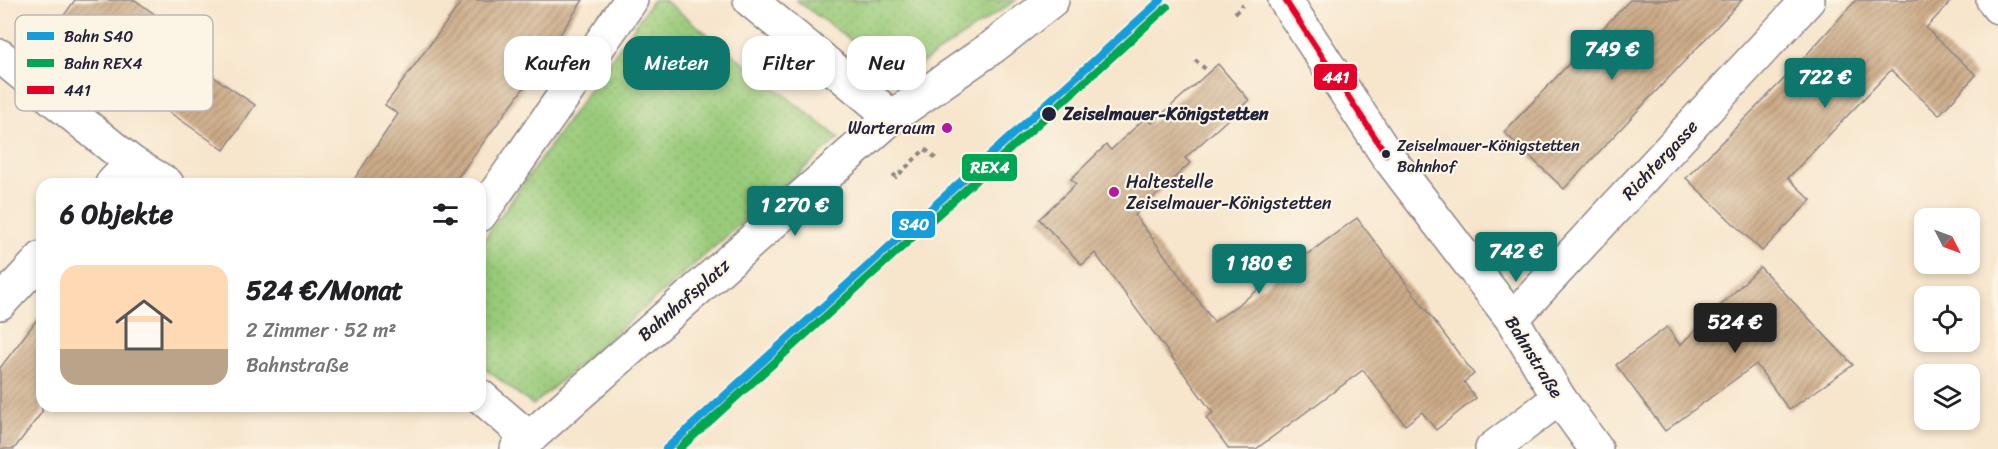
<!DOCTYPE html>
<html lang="de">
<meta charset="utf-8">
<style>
:root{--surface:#fff;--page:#f6f6f6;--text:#202124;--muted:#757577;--line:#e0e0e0;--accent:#0f766e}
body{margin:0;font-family:Sriracha,sans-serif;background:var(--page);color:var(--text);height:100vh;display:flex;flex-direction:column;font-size:22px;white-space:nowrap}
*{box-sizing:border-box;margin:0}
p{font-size:20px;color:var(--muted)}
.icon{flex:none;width:33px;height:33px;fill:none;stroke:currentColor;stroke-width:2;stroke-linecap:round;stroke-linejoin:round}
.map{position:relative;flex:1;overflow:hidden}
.side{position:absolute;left:36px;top:178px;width:450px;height:234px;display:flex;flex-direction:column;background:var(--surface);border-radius:18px;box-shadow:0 3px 9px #0003}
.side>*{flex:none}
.banner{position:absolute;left:504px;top:36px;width:570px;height:54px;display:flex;gap:12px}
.needle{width:39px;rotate:132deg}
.fabs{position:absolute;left:1914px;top:208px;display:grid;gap:12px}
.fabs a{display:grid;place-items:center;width:66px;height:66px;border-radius:12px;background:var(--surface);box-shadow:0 3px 9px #0003;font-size:30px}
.price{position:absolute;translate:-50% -51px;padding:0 14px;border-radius:6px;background:var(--accent);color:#fff;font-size:20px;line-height:39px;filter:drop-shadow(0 2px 3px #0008)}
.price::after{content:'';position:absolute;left:50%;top:36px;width:18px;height:14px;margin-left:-9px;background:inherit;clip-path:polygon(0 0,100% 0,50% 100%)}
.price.on{background:#222;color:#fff}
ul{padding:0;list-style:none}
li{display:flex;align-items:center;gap:18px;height:150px;padding:0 24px}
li+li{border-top:2px solid var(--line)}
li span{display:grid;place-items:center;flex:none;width:168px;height:120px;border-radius:18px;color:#555}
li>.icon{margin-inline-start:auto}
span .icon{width:72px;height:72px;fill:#fffc;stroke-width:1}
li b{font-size:26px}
h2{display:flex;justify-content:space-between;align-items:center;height:72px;padding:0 24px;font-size:26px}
.tag{padding:0 21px;border-radius:18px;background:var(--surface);box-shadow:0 3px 9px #0003;font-size:21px;line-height:54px}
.tag.on{background:var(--accent);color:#fff}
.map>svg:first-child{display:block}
.park{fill:url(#park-dots);stroke:#5e765a;stroke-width:1.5}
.building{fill:url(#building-hatch)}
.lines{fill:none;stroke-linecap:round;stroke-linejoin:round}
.minor-casing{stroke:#8c8484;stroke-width:36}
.tertiary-casing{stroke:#8c8484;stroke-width:36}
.path{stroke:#8c8484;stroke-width:4;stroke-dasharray:4.5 4.5;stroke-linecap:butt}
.minor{stroke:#fff;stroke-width:33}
.tertiary{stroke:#fff;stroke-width:33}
.bus-1-casing{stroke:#fcf5e5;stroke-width:10}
.bus-1{stroke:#e4002b;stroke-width:6}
.rail-1-casing{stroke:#fcf5e5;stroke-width:12}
.rail-2-casing{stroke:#fcf5e5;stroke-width:12}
.rail-1{stroke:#159dd9;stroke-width:8}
.rail-2{stroke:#00a651;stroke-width:8}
.stop-dot{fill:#22223b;stroke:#fcf5e5;stroke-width:2}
.poi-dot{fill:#b5179e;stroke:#fcf5e5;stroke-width:2}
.labels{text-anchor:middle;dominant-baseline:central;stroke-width:4.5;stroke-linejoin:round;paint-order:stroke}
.bus-label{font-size:16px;fill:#22223b;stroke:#fcf5e5;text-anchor:start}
.stop-label{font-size:18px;font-weight:bold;fill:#22223b;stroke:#fcf5e5;text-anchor:start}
.poi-label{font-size:18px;fill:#22223b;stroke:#fcf5e5;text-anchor:end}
.street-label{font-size:18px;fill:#22223b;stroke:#fcf5e5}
.key{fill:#fcf5e5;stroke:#bbb6b2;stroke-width:1.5}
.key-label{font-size:16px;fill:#22223b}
.line-badge{stroke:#fcf5e5;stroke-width:2}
.badge-label{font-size:16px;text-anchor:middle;font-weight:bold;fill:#fff}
</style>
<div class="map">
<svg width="1998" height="449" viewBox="0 0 1998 449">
<defs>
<pattern id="park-dots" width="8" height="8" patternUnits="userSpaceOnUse" patternTransform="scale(1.5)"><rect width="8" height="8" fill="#99ca79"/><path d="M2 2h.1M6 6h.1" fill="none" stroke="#84ad6a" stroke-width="1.8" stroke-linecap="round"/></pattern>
<pattern id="building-hatch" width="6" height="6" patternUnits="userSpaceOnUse" patternTransform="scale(1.5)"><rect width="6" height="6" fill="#ccab87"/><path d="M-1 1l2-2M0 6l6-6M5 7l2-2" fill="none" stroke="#a58b70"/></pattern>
</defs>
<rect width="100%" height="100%" fill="#fcf5e5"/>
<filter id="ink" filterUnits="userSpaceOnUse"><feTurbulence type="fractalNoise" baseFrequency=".0167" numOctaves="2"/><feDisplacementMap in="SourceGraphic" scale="12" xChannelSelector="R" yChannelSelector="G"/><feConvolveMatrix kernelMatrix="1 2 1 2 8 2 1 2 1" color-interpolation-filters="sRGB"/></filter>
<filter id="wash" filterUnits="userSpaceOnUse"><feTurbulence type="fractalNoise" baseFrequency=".008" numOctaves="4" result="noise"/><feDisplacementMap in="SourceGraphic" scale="24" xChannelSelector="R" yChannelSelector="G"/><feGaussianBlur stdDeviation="1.35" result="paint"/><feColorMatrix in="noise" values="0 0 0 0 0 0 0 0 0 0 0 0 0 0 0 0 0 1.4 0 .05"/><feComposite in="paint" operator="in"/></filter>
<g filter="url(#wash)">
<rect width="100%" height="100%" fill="#f7e5cc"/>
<g class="park">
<polygon points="653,0 664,0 839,138 533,405 480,365 480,245"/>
<polygon points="796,0 1016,0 901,77"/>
</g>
<g id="blocks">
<g class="building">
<polygon points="75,0 135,0 175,29 165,44 255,105 224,150 133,87 129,92 50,35"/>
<polygon points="463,0 583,0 531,78 453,184 351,184 398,114 385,105"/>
<polygon points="1630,0 1742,0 1564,189 1504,132"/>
<polygon points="1856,0 1952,0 1926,28 1976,75 1939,115 1891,70 1788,178 1811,200 1762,251 1686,178 1791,72"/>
<polygon points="1218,64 1249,100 1185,158 1190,163 1135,215 1214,322 1357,218 1474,374 1464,382 1476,398 1436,430 1422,412 1405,425 1363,370 1256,449 1229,449 1206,418 1213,413 1095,253 1082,265 1039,219 1076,184 1071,179 1106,145 1111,150 1146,117 1152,123"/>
<polygon points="1760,267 1853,365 1789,410 1756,364 1665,431 1616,365 1667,327 1680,345"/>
<polygon points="42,313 42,412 14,449 0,449 0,368"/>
</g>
</g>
</g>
<g filter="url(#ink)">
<use href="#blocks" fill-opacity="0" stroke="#8c8484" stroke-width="1.5"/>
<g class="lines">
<g class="minor-casing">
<g id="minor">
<polyline points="750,0 892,117"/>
<polyline points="1993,0 1998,7"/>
<polyline points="0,56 132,163 167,184"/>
<polyline points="112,184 132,163"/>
<polyline points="480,215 631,0"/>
<polyline points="0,303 42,258"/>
<polyline points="1512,319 1808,0"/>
<polyline points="480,396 529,438"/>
<polyline points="517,449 892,117 994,46 1052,0"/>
<polyline points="1492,449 1559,398"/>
</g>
</g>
<g class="tertiary-casing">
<polyline id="tertiary" points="1285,0 1386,154 1512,319 1559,398 1596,449"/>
</g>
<g class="path">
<polyline points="1235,13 1243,5"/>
<polyline points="1195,60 1209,72"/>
<polyline points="893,174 896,177 925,149 937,159"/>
</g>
<use href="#minor" class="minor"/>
<use href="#tertiary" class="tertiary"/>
<g class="bus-1-casing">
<polyline id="bus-1" points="1285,0 1386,154"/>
</g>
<use href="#bus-1" class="bus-1"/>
<g class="rail-1-casing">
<polyline id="rail-1" points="666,449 1161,0"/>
</g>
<g class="rail-2-casing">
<polyline id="rail-2" points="679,449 1167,7"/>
</g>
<use href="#rail-1" class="rail-1"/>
<use href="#rail-2" class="rail-2"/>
</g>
</g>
<g class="stop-dot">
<circle cx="1049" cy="114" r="8"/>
<circle cx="1386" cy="154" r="5"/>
</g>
<g class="poi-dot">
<circle cx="947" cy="128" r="6"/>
<circle cx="1114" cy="192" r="6"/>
</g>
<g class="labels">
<g class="bus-label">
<text x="1397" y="145">Zeiselmauer-Königstetten<tspan x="1397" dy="21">Bahnhof</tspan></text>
</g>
<g class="stop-label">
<text x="1063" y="114">Zeiselmauer-Königstetten</text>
</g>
<g class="poi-label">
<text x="935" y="128">Warteraum</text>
<text x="1126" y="182" text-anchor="start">Haltestelle<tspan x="1126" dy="21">Zeiselmauer-Königstetten</tspan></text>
</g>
<g class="street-label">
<text transform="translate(1660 160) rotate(-47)">Richtergasse</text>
<text transform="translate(684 300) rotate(-41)">Bahnhofsplatz</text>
<text transform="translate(1534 357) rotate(58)">Bahnstraße</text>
</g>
</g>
<rect x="15" y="15" width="198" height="96" rx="9" class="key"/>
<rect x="27" y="32" width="27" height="8" fill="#159dd9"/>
<rect x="27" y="59" width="27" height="8" fill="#00a651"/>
<rect x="27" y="86" width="27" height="8" fill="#e4002b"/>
<g class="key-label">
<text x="64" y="42">Bahn S40</text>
<text x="64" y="69">Bahn REX4</text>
<text x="64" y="96">441</text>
</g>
<g class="line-badge">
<rect x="1313" y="63" width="45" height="28" rx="6" fill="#e4002b"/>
<rect x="961" y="153" width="57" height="29" rx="6" fill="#00a651"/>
<rect x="891" y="210" width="45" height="29" rx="6" fill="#159dd9"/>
</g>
<g class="badge-label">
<text x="1336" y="83">441</text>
<text x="990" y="173">REX4</text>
<text x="914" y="230">S40</text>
</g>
</svg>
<div class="fabs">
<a><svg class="needle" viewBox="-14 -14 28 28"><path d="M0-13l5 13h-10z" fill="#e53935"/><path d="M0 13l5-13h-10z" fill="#757577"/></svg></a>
<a><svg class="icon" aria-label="locate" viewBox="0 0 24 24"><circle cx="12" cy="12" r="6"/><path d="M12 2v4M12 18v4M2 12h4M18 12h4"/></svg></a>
<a><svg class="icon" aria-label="layers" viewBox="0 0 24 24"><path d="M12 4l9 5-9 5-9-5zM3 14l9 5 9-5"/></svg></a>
</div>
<b class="price" style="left:1612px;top:81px">749 €</b>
<b class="price" style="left:1825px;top:109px">722 €</b>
<b class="price" style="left:795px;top:237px">1 270 €</b>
<b class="price" style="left:1516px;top:283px">742 €</b>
<b class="price" style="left:1259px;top:295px">1 180 €</b>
<b class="price on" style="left:1735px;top:354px">524 €</b>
<div class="banner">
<a class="tag">Kaufen</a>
<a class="tag on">Mieten</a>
<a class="tag">Filter</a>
<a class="tag">Neu</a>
</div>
<section class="side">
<h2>6 Objekte<svg class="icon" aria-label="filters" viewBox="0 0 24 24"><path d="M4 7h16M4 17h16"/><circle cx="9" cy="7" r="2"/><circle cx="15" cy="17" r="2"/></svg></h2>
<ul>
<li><span style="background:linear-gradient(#ffd9b3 70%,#b9a48a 0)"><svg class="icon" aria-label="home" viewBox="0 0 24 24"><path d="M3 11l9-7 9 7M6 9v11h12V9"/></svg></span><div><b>524 €/Monat</b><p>2 Zimmer · 52 m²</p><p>Bahnstraße</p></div></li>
</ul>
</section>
</div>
